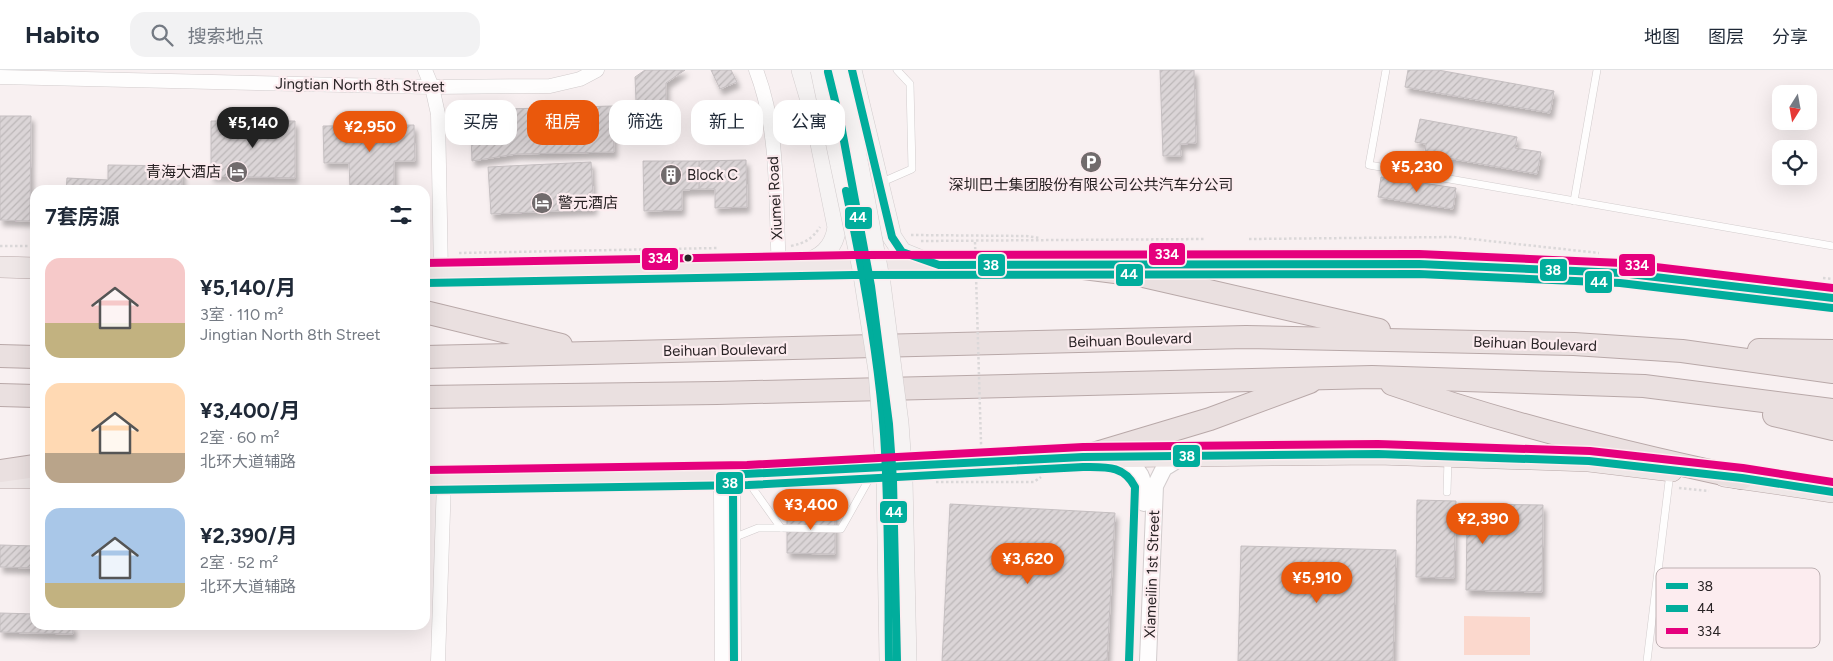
<!DOCTYPE html>
<html lang="zh">
<meta charset="utf-8">
<style>
:root{--surface:#fff;--page:#f2f2f3;--text:#1f2937;--muted:#747a83;--line:#e0e1e3;--accent:#ea580c}
body{margin:0;font-family:Figtree,"Noto Sans SC",sans-serif;background:var(--page);color:var(--text);height:100vh;display:flex;flex-direction:column;font-size:19px;white-space:nowrap}
*{box-sizing:border-box;margin:0}
p{font-size:16px;color:var(--muted)}
.icon{flex:none;width:28px;height:28px;fill:none;stroke:currentColor;stroke-width:2;stroke-linecap:round;stroke-linejoin:round}
.map{position:relative;flex:1;overflow:hidden}
.details{position:absolute;left:30px;top:115px;width:400px;height:445px;display:flex;flex-direction:column;background:var(--surface);border-radius:15px;box-shadow:0 5px 20px #0002}
.details>*{flex:none}
.top-card{position:absolute;left:445px;top:30px;width:475px;height:45px;display:flex;gap:10px}
.needle{width:32px;rotate:191deg}
.controls{position:absolute;left:1772px;top:15px;display:grid;gap:10px}
.controls a{display:grid;place-items:center;width:45px;height:45px;border-radius:10px;background:var(--surface);box-shadow:0 5px 20px #0002;font-size:25px}
.price{position:absolute;translate:-50% -42px;padding:0 11px;border-radius:18px;background:var(--accent);color:#fff;font-size:16px;line-height:32px;filter:drop-shadow(0 1px 2px #0008)}
.price::after{content:'';position:absolute;left:50%;top:30px;width:15px;height:11px;margin-left:-8px;background:inherit;clip-path:polygon(0 0,100% 0,50% 100%)}
.price.on{background:#222;color:#fff}
ul{padding:0;list-style:none}
li{display:flex;align-items:center;gap:15px;height:125px;padding:0 15px}
li span{display:grid;place-items:center;flex:none;width:140px;height:100px;border-radius:15px;color:#555}
li>.icon{margin-inline-start:auto}
span .icon{width:60px;height:60px;fill:#fffc;stroke-width:1}
li b{font-size:21px}
h2{display:flex;justify-content:space-between;align-items:center;height:60px;padding:0 15px;font-size:21px}
.chip{padding:0 18px;border-radius:15px;background:var(--surface);box-shadow:0 5px 20px #0002;font-size:18px;line-height:45px}
.chip.on{background:var(--accent);color:#fff}
header{display:flex;align-items:center;gap:30px;box-sizing:border-box;height:70px;padding:0 25px;background:var(--surface);border-bottom:1px solid var(--line)}
header strong{font-size:24px}
nav{display:flex;gap:28px;margin-inline-start:auto;font-size:18px}
.search{width:350px;height:45px;background:var(--page);display:flex;align-items:center;gap:12px;box-sizing:border-box;padding:0 18px;border-radius:15px;color:var(--muted);font-size:19px}
.map>svg:first-child{display:block}
.green{fill:#fbd8cd}
.building{fill:url(#building-hatch);stroke:#c5bfc1;filter:url(#shadow)}
.lines{fill:none;stroke-linecap:round;stroke-linejoin:round}
.service-casing{stroke:#d2cccd;stroke-width:8}
.minor-casing{stroke:#d2cccd;stroke-width:15}
.tertiary-casing{stroke:#d2cccd;stroke-width:18}
.secondary-casing{stroke:#d2cccd;stroke-width:20}
.primary-casing{stroke:#b8a8a8;stroke-width:22}
.trunk-casing{stroke:#b8a8a8;stroke-width:24}
.path{stroke:#dbd8d9;stroke-width:2.5;stroke-dasharray:2.5 2.5;stroke-linecap:butt}
.service{stroke:#fefdfd;stroke-width:7}
.minor{stroke:#fefdfd;stroke-width:14}
.tertiary{stroke:#fefdfd;stroke-width:16}
.secondary{stroke:#f6f3f3;stroke-width:19}
.primary{stroke:#efe7e7;stroke-width:21}
.trunk{stroke:#eae0e0;stroke-width:22}
.secondary-bridge-casing{stroke:#d2cccd;stroke-width:20;stroke-linecap:butt}
.path-bridge{stroke:#dbd8d9;stroke-width:2.5;stroke-dasharray:2.5 2.5;stroke-linecap:butt}
.secondary-bridge{stroke:#f6f3f3;stroke-width:19}
.bus-1-casing{stroke:#fcecef;stroke-width:11}
.bus-2-casing{stroke:#fcecef;stroke-width:11}
.bus-3-casing{stroke:#fcecef;stroke-width:11}
.bus-1{stroke:#01ad9c;stroke-width:8}
.bus-2{stroke:#01ad9c;stroke-width:8}
.bus-3{stroke:#e5007d;stroke-width:8}
.bus-dot{fill:#292325;stroke:#fcecef;stroke-width:2}
.labels{text-anchor:middle;dominant-baseline:central;stroke-width:4.5;stroke-linejoin:round;paint-order:stroke}
.street-label{font-size:15px;fill:#292325;stroke:#fcecef}
.poi-label{font-size:15px;fill:#292325;stroke:#fcecef;text-anchor:start}
.key{fill:#fcecef;stroke:#bdb0b2;stroke-width:1}
.key-label{font-size:14px;fill:#292325}
.line-badge{stroke:#fcecef;stroke-width:2}
.badge-label{font-size:14px;text-anchor:middle;font-weight:bold;fill:#fff}
</style>
<header>
<strong>Habito</strong>
<div class="search"><svg class="icon" aria-label="search" viewBox="0 0 24 24"><circle cx="10" cy="10" r="6"/><path d="M15 15l6 6"/></svg>搜索地点</div>
<nav><a>地图</a><a>图层</a><a>分享</a></nav>
</header>
<div class="map">
<svg width="1833" height="591" viewBox="0 0 1833 591">
<defs>
<pattern id="building-hatch" width="6" height="6" patternUnits="userSpaceOnUse" patternTransform="scale(1.25)"><rect width="6" height="6" fill="#dbd5d7"/><path d="M-1 1l2-2M0 6l6-6M5 7l2-2" fill="none" stroke="#bcb7b8"/></pattern>
<filter id="shadow"><feDropShadow dx="3" dy="5.5" stdDeviation="2.5" flood-color="#0004"/></filter>
</defs>
<rect width="100%" height="100%" fill="#f8f0f1"/>
<polygon class="green" points="1464,546 1530,547 1530,585 1464,585"/>
<g class="building">
<polygon points="645,0 685,0 666,13 666,55 637,55 635,7"/>
<polygon points="711,0 731,0 737,12 720,19"/>
<polygon points="1160,0 1194,0 1196,73 1180,74 1181,86 1163,86"/>
<polygon points="1408,0 1438,0 1554,21 1550,43 1405,17"/>
<polygon points="613,36 614,82 516,84 472,91 470,40"/>
<polygon points="0,46 31,46 30,151 0,150"/>
<polygon points="1420,49 1517,67 1515,78 1541,82 1537,104 1425,84 1426,74 1415,72"/>
<polygon points="211,51 295,51 295,108 211,106"/>
<polygon points="414,55 415,91 394,91 394,117 414,117 414,120 325,120 350,119 349,93 324,93 323,56"/>
<polygon points="746,90 747,137 715,138 715,119 699,119 699,91"/>
<polygon points="643,91 699,91 699,119 682,120 682,140 644,141"/>
<polygon points="591,92 594,139 491,144 488,97"/>
<polygon points="108,95 182,96 182,120 66,120 67,108 108,110"/>
<polygon points="1381,107 1456,118 1453,139 1378,127"/>
<polygon points="1417,430 1456,431 1456,446 1469,446 1469,434 1543,435 1542,522 1466,520 1467,455 1455,455 1454,508 1416,507"/>
<polygon points="950,434 1115,443 1107,591 942,591"/>
<polygon points="787,439 835,439 835,484 787,483"/>
<polygon points="0,475 35,476 35,498 0,497"/>
<polygon points="1241,476 1396,480 1393,591 1238,591"/>
<polygon points="0,543 35,544 35,555 73,555 73,564 0,562"/>
</g>
<g class="lines">
<g class="service-casing">
<g id="service">
<polyline points="1386,0 1369,95 1833,176"/>
<polyline points="880,113 912,99 910,14 897,0"/>
<polyline points="1574,131 1597,0"/>
<polyline points="748,408 754,420 781,458 841,459 868,411 871,402"/>
<polyline points="1447,422 1448,389"/>
<polyline points="733,468 758,458 781,458"/>
<polyline points="1647,591 1670,403"/>
</g>
</g>
<g class="minor-casing">
<g id="minor">
<polyline points="425,0 432,17 438,44 441,203"/>
<path d="M756,0C780,62 775,132 779,197"/>
<polyline points="0,7 432,17 550,16 580,9 597,0"/>
<polyline points="726,405 733,421 734,591"/>
<polyline points="438,591 444,411"/>
<polyline points="722,591 721,421 726,405"/>
</g>
</g>
<g class="tertiary-casing">
<g id="tertiary">
<path d="M1119,387C1142,400 1145,407 1144,433"/>
<polyline points="1148,591 1155,416 1164,398 1182,387"/>
</g>
</g>
<g class="secondary-casing">
<g id="secondary">
<polyline points="852,0 892,167 902,182 929,193"/>
<path d="M800,195C821,189 834,179 837,157L814,44L801,0"/>
</g>
</g>
<g class="primary-casing">
<g id="primary">
<polyline points="1117,195 1419,194 1621,203 1833,228"/>
<polyline points="0,197 35,198"/>
<polyline points="425,203 853,195 1069,194"/>
<polyline points="1724,406 1833,422"/>
<polyline points="0,408 35,408"/>
<polyline points="425,410 747,405 1083,387 1378,384 1589,391 1672,401"/>
</g>
</g>
<g class="trunk-casing">
<g id="trunk">
<polyline points="1052,194 1139,205 1379,260"/>
<polyline points="425,242 561,275"/>
<polyline points="1759,280 1833,281"/>
<polyline points="0,286 35,287"/>
<polyline points="425,287 1246,267 1574,274 1682,281 1833,302"/>
<path d="M1392,314C1508,354 1623,383 1742,408"/>
<polyline points="0,325 35,326"/>
<polyline points="425,327 717,323 1372,307 1644,316 1833,340"/>
<polyline points="1774,345 1833,359"/>
<polyline points="1083,387 1210,349 1310,312"/>
<polyline points="0,401 35,396"/>
</g>
</g>
<g class="path">
<polyline points="911,165 1026,166 1040,168"/>
<polyline points="1249,169 1453,167 1599,183"/>
<polyline points="921,171 1205,169"/>
<polyline points="0,176 35,176"/>
<path d="M791,176C805,173 812,169 820,157"/>
<polyline points="459,183 718,178"/>
<polyline points="1823,208 1833,209"/>
<polyline points="936,412 1034,412 1041,407"/>
<polyline points="1679,418 1709,421"/>
</g>
<use href="#service" class="service"/>
<use href="#minor" class="minor"/>
<use href="#tertiary" class="tertiary"/>
<use href="#secondary" class="secondary"/>
<use href="#primary" class="primary"/>
<use href="#trunk" class="trunk"/>
<g class="secondary-bridge-casing">
<g id="secondary-bridge">
<polyline points="820,0 862,199 878,301 886,409 889,591"/>
<polyline points="838,0 851,53 881,214 899,353 903,410 907,591"/>
</g>
</g>
<polyline class="path-bridge" points="975,172 982,406"/>
<use href="#secondary-bridge" class="secondary-bridge"/>
<g class="bus-1-casing">
<g id="bus-1">
<polyline points="852,0 892,167 902,182 939,195 1419,194 1621,203 1833,228"/>
<path d="M846,121C863,201 878,282 884,364C889,439 888,515 889,591"/>
<polyline points="734,591 733,421 726,405 1083,387 1378,384 1589,391 1742,408 1833,422"/>
</g>
</g>
<g class="bus-2-casing">
<g id="bus-2">
<polyline points="828,2 841,55 871,216 889,354 893,410 897,591"/>
<polyline points="425,213 853,205 1419,204 1620,213 1832,238"/>
<path d="M425,420L748,415L1083,397C1106,397 1124,395 1135,417L1129,591"/>
</g>
</g>
<g class="bus-3-casing">
<g id="bus-3">
<polyline points="425,193 853,185 1419,184 1622,193 1833,218"/>
<polyline points="425,400 747,395 1083,377 1378,374 1590,381 1743,398 1833,412"/>
</g>
</g>
<use href="#bus-1" class="bus-1"/>
<use href="#bus-2" class="bus-2"/>
<use href="#bus-3" class="bus-3"/>
</g>
<defs>
<g id="parking-disc" transform="scale(1.125)"><circle r="9.5" fill="#716b6c" stroke="#fcecef"/><path d="M-3.5-5.5H1a3.5 3.5 0 0 1 0 7H-1V5.5H-3.5ZM-1-3.4V-.6H.8a1.4 1.4 0 0 0 0-2.8Z" fill="#fff"/></g>
<g id="hotel-disc" transform="scale(1.125)"><circle r="9.5" fill="#716b6c" stroke="#fcecef"/><path d="M-6-4.5h1.5V1H6V5H4.5V3h-9V5H-6ZM-4 0a1.8 1.8 0 1 1 3.6 0ZM.5 0V-2.5h3Q6-2.5 6 0Z" fill="#fff"/></g>
<g id="building-disc" transform="scale(1.125)"><circle r="9.5" fill="#716b6c" stroke="#fcecef"/><path d="M-4-6H4V6H1V3H-1V6H-4ZM-2.5-4.3h1.7v1.8h-1.7ZM.8-4.3h1.7v1.8H.8ZM-2.5-1h1.7V.8h-1.7ZM.8-1h1.7V.8H.8Z" fill="#fff"/></g>
</defs>
<g fill-rule="evenodd">
<use href="#parking-disc" x="1091" y="92"/>
<use href="#hotel-disc" x="237" y="102"/>
<use href="#building-disc" x="671" y="105"/>
<use href="#hotel-disc" x="542" y="133"/>
</g>
<circle class="bus-dot" cx="688" cy="188" r="4.5"/>
<g class="labels">
<g class="street-label">
<text transform="translate(360 15) rotate(1)">Jingtian North 8th Street</text>
<text transform="translate(775 128) rotate(-93)">Xiumei Road</text>
<text transform="translate(1130 270) rotate(-2)">Beihuan Boulevard</text>
<text transform="translate(1535 274) rotate(2)">Beihuan Boulevard</text>
<text transform="translate(725 280) rotate(-1)">Beihuan Boulevard</text>
<text transform="translate(1152 504) rotate(-88)">Xiameilin 1st Street</text>
</g>
<g class="poi-label">
<text x="221" y="102" text-anchor="end">青海大酒店</text>
<text x="687" y="105">Block C</text>
<text x="1091" y="115" text-anchor="middle">深圳巴士集团股份有限公司公共汽车分公司</text>
<text x="558" y="133">警元酒店</text>
</g>
</g>
<rect x="1656" y="498" width="164" height="80" rx="8" class="key"/>
<rect x="1666" y="513" width="22" height="6" fill="#01ad9c"/>
<rect x="1666" y="535" width="22" height="7" fill="#01ad9c"/>
<rect x="1666" y="558" width="22" height="6" fill="#e5007d"/>
<g class="key-label">
<text x="1697" y="521">38</text>
<text x="1697" y="543">44</text>
<text x="1697" y="566">334</text>
</g>
<g class="line-badge">
<rect x="844" y="136" width="29" height="24" rx="5" fill="#01ad9c"/>
<rect x="1148" y="172" width="38" height="24" rx="5" fill="#e5007d"/>
<rect x="641" y="177" width="38" height="24" rx="5" fill="#e5007d"/>
<rect x="1618" y="183" width="38" height="24" rx="5" fill="#e5007d"/>
<rect x="977" y="183" width="29" height="24" rx="5" fill="#01ad9c"/>
<rect x="1539" y="188" width="29" height="24" rx="5" fill="#01ad9c"/>
<rect x="1115" y="193" width="29" height="24" rx="5" fill="#01ad9c"/>
<rect x="1584" y="200" width="29" height="24" rx="5" fill="#01ad9c"/>
<rect x="1172" y="374" width="29" height="24" rx="5" fill="#01ad9c"/>
<rect x="715" y="401" width="29" height="24" rx="5" fill="#01ad9c"/>
<rect x="879" y="430" width="29" height="24" rx="5" fill="#01ad9c"/>
</g>
<g class="badge-label">
<text x="858" y="152">44</text>
<text x="1167" y="189">334</text>
<text x="660" y="193">334</text>
<text x="1637" y="200">334</text>
<text x="991" y="200">38</text>
<text x="1553" y="205">38</text>
<text x="1129" y="209">44</text>
<text x="1599" y="217">44</text>
<text x="1187" y="391">38</text>
<text x="730" y="418">38</text>
<text x="894" y="447">44</text>
</g>
</svg>
<div class="controls">
<a><svg class="needle" viewBox="-14 -14 28 28"><path d="M0-13l5 13h-10z" fill="#e53935"/><path d="M0 13l5-13h-10z" fill="#747a83"/></svg></a>
<a><svg class="icon" aria-label="locate" viewBox="0 0 24 24"><circle cx="12" cy="12" r="6"/><path d="M12 2v4M12 18v4M2 12h4M18 12h4"/></svg></a>
</div>
<b class="price on" style="left:253px;top:79px">¥5,140</b>
<b class="price" style="left:370px;top:83px">¥2,950</b>
<b class="price" style="left:1417px;top:123px">¥5,230</b>
<b class="price" style="left:811px;top:461px">¥3,400</b>
<b class="price" style="left:1483px;top:475px">¥2,390</b>
<b class="price" style="left:1028px;top:515px">¥3,620</b>
<b class="price" style="left:1317px;top:534px">¥5,910</b>
<div class="top-card">
<a class="chip">买房</a>
<a class="chip on">租房</a>
<a class="chip">筛选</a>
<a class="chip">新上</a>
<a class="chip">公寓</a>
</div>
<section class="details">
<h2>7套房源<svg class="icon" aria-label="filters" viewBox="0 0 24 24"><path d="M4 7h16M4 17h16"/><circle cx="9" cy="7" r="2"/><circle cx="15" cy="17" r="2"/></svg></h2>
<ul>
<li><span style="background:linear-gradient(#f6c9c9 65%,#c2b280 0)"><svg class="icon" aria-label="home" viewBox="0 0 24 24"><path d="M3 11l9-7 9 7M6 9v11h12V9"/></svg></span><div><b>¥5,140/月</b><p>3室 · 110 m²</p><p>Jingtian North 8th Street</p></div></li>
<li><span style="background:linear-gradient(#ffd9b3 70%,#b9a48a 0)"><svg class="icon" aria-label="home" viewBox="0 0 24 24"><path d="M3 11l9-7 9 7M6 9v11h12V9"/></svg></span><div><b>¥3,400/月</b><p>2室 · 60 m²</p><p>北环大道辅路</p></div></li>
<li><span style="background:linear-gradient(#a9c7e8 75%,#c2b280 0)"><svg class="icon" aria-label="home" viewBox="0 0 24 24"><path d="M3 11l9-7 9 7M6 9v11h12V9"/></svg></span><div><b>¥2,390/月</b><p>2室 · 52 m²</p><p>北环大道辅路</p></div></li>
</ul>
</section>
</div>
